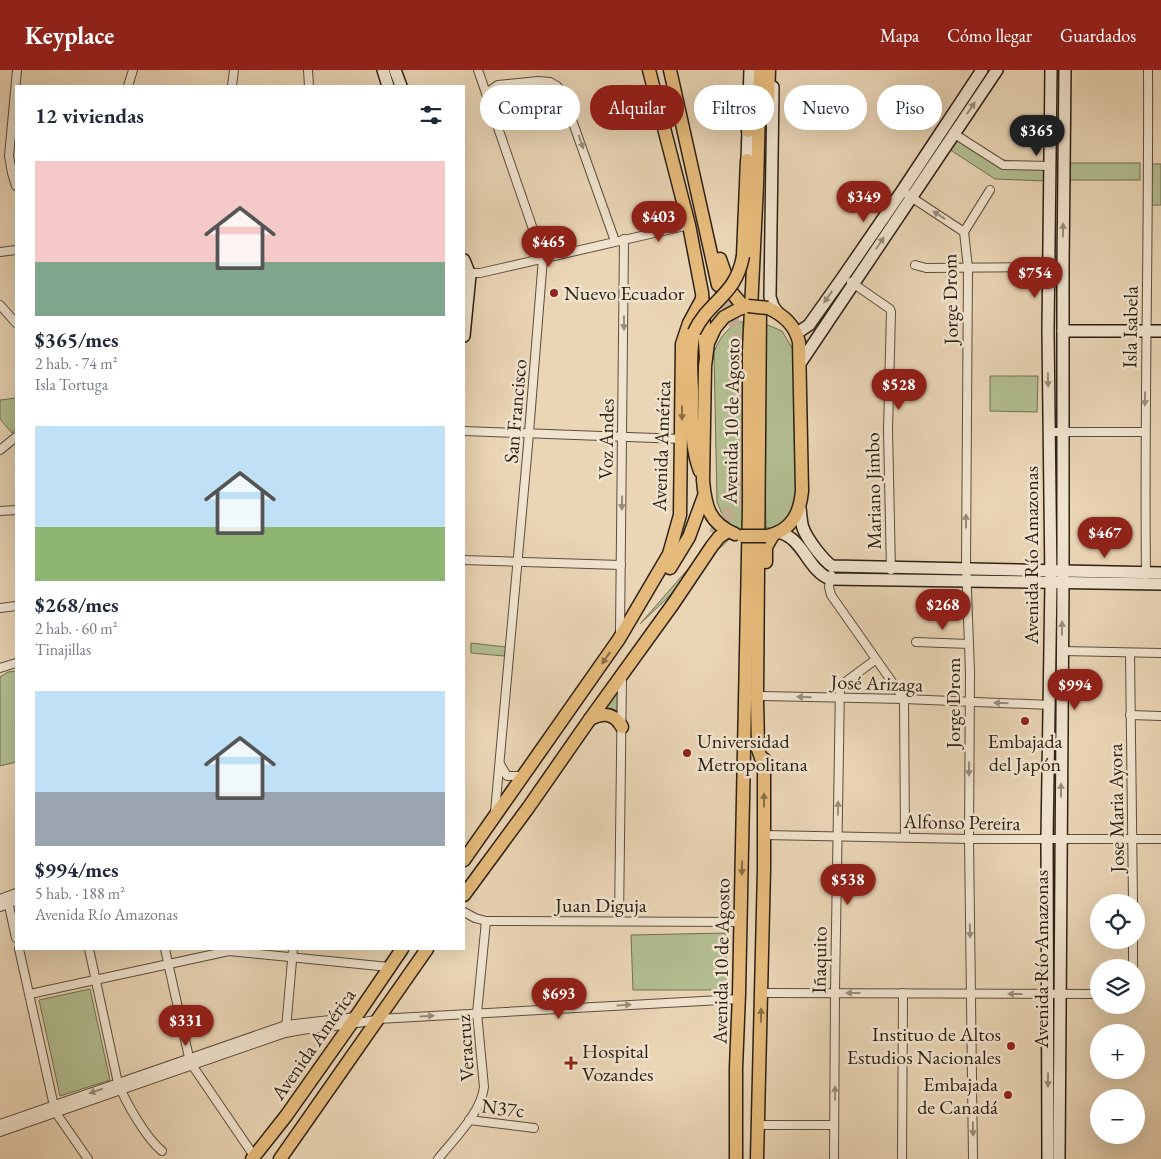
<!DOCTYPE html>
<html lang="es">
<meta charset="utf-8">
<style>
:root{--surface:#fff;--page:#f2f2f3;--text:#1f2937;--muted:#747a83;--accent:#8f2418}
body{margin:0;font-family:"EB Garamond",serif;background:var(--page);color:var(--text);height:100vh;display:flex;flex-direction:column;font-size:19px;white-space:nowrap}
*{box-sizing:border-box;margin:0}
p{font-size:16px;color:var(--muted)}
.icon{flex:none;width:28px;height:28px;fill:none;stroke:currentColor;stroke-width:2;stroke-linecap:round;stroke-linejoin:round}
.map{position:relative;flex:1;overflow:hidden}
.sheet{position:absolute;left:15px;top:15px;width:450px;height:865px;display:flex;flex-direction:column;background:var(--surface);border-radius:0px;box-shadow:0 5px 20px #0002}
.sheet>*{flex:none}
.hud{position:absolute;left:480px;top:15px;width:475px;height:45px;display:flex;gap:10px}
.buttons{position:absolute;left:1090px;top:824px;display:grid;gap:10px}
.buttons a{display:grid;place-items:center;width:55px;height:55px;border-radius:50%;background:var(--surface);box-shadow:0 5px 20px #0002;font-size:25px}
.price{position:absolute;translate:-50% -42px;padding:0 11px;border-radius:18px;background:var(--accent);color:#fff;font-size:16px;line-height:32px;filter:drop-shadow(0 1px 2px #0008)}
.price::after{content:'';position:absolute;left:50%;top:30px;width:15px;height:11px;margin-left:-8px;background:inherit;clip-path:polygon(0 0,100% 0,50% 100%)}
.price.selected{background:#222;color:#fff}
ul{padding:0;list-style:none}
li{display:grid;align-content:center;gap:10px;height:265px;padding:0 20px}
li span{display:grid;place-items:center;height:155px;border-radius:0px;color:#555}
li>.icon{margin-inline-start:auto}
span .icon{width:90px;height:90px;fill:#fffc;stroke-width:1}
li b{font-size:21px}
h2{display:flex;justify-content:space-between;align-items:center;height:60px;padding:0 20px;font-size:21px}
.pill{padding:0 18px;border-radius:22px;background:var(--surface);box-shadow:0 5px 20px #0002;font-size:18px;line-height:45px}
.pill.selected{background:var(--accent);color:#fff}
header{display:flex;align-items:center;gap:30px;box-sizing:border-box;height:70px;padding:0 25px;background:var(--accent);color:#fff}
header strong{font-size:24px}
nav{display:flex;gap:28px;margin-inline-start:auto;font-size:18px}
.map>svg:first-child{display:block}
.green{fill:#b2be91;stroke:#707052}
.lines{fill:none;stroke-linecap:round;stroke-linejoin:round}
.primary-tunnel{stroke:#c4b195;stroke-width:12;stroke-dasharray:12 6;stroke-linecap:butt}
.street-casing{stroke:#5c4e3c;stroke-width:10}
.secondary-casing{stroke:#2d2114;stroke-width:14}
.primary-casing{stroke:#2d2114;stroke-width:15}
.street{stroke:#f1e4cf;stroke-width:8}
.secondary{stroke:#f1e4cf;stroke-width:11}
.primary{stroke:#e5ba7a;stroke-width:12}
.primary-bridge-casing{stroke:#2d2114;stroke-width:15;stroke-linecap:butt}
.primary-bridge{stroke:#e5ba7a;stroke-width:12}
.oneway{fill:#998c7b}
.oneway2{fill:#896e47}
.poi-dot{fill:#8f2418;stroke:#f1e4cf;stroke-width:2}
.labels{text-anchor:middle;dominant-baseline:central;stroke-width:5;stroke-linejoin:round;paint-order:stroke}
.poi-label{font-size:20px;fill:#2d2114;stroke:#f1e4cf;text-anchor:start}
.street-label{font-size:20px;fill:#2d2114;stroke:#f1e4cf}
</style>
<header>
<strong>Keyplace</strong>
<nav><a>Mapa</a><a>Cómo llegar</a><a>Guardados</a></nav>
</header>
<div class="map">
<svg width="1161" height="1089" viewBox="0 0 1161 1089">
<rect width="100%" height="100%" fill="#ead5b5"/>
<filter id="stains"><feTurbulence type="fractalNoise" baseFrequency=".004" numOctaves="4"/><feColorMatrix values="0 0 0 0 .2 0 0 0 0 .09 0 0 0 0 .02 0 0 0 .5 -.17"/></filter>
<radialGradient id="worn" r=".72"><stop offset=".6" stop-color="#630" stop-opacity="0"/><stop offset="1" stop-color="#630" stop-opacity=".3"/></radialGradient>
<g class="green">
<polygon points="960,64 1002,90 1047,94 1046,111 995,109 949,79"/>
<rect x="1069" y="93" width="71" height="17"/>
<polygon points="1152,94 1161,94 1161,135 1151,135"/>
<path d="M739,252H743L747,363L746,457L741,458L640,554L729,452L722,444L717,432L714,282C720,267 726,260 739,252Z"/>
<path d="M763,253L782,261L795,283L798,426C793,442 785,458 766,458Z"/>
<polygon points="990,306 1038,306 1037,342 990,341"/>
<polygon points="16,328 16,358 12,363 0,349 0,330"/>
<polygon points="471,573 506,577 504,586 471,583"/>
<polygon points="16,601 16,692 0,696 0,607 8,602"/>
<polygon points="617,618 617,647 601,642"/>
<polygon points="726,863 726,920 633,920 631,865"/>
<polygon points="90,919 110,1010 60,1026 39,930"/>
</g>
<g class="lines">
<polyline class="primary-tunnel" points="714,464 738,430 741,422 743,344 740,283 736,257 719,219"/>
<g class="street-casing">
<g id="street">
<polyline points="308,0 309,16"/>
<polyline points="478,0 543,188 528,375 495,742"/>
<polyline points="128,16 133,0"/>
<polyline points="232,16 234,0"/>
<polyline points="486,23 498,15 538,11 550,12 557,16 562,22 615,171"/>
<polyline points="953,63 1003,95 1051,96"/>
<polyline points="16,116 12,103 9,86 17,0"/>
<polyline points="908,125 964,162 968,198 966,493 970,603 969,769 973,1089"/>
<polyline points="964,162 990,120"/>
<polyline points="0,182 16,180"/>
<polyline points="915,195 926,198 1048,197"/>
<polyline points="466,203 480,203 689,155"/>
<polyline points="851,212 890,239 891,242 888,360 891,500"/>
<polyline points="0,235 16,253"/>
<polyline points="464,361 682,369"/>
<polyline points="1049,362 1145,362"/>
<polyline points="0,380 16,367"/>
<polyline points="0,441 16,440"/>
<polyline points="464,490 621,495"/>
<polyline points="831,505 829,517 831,525 904,629 905,767"/>
<path d="M1146,505C1144,337 1149,169 1148,0"/>
<polyline points="0,538 16,536"/>
<polyline points="620,562 624,169"/>
<polyline points="916,572 969,574"/>
<polyline points="1062,581 1161,583"/>
<polyline points="1130,583 1133,832"/>
<polyline points="0,598 16,593"/>
<polyline points="763,626 904,629 1050,635"/>
<polyline points="1130,645 1161,646"/>
<polyline points="500,694 507,706 524,706"/>
<polyline points="764,765 969,769 1161,769"/>
<polyline points="7,827 16,868"/>
<polyline points="0,829 16,823"/>
<polyline points="0,837 16,831"/>
<polyline points="464,842 475,848 486,851 741,852"/>
<polyline points="619,851 622,606"/>
<polyline points="19,879 54,1036 56,1043 88,1089"/>
<path d="M89,879L118,1013C126,1033 146,1068 162,1081"/>
<polyline points="165,879 190,992 254,1086"/>
<polyline points="1133,898 1133,870"/>
<polyline points="761,923 1099,924"/>
<polyline points="30,924 229,881 389,897"/>
<polyline points="286,959 293,879"/>
<polyline points="469,1050 534,1058"/>
<polyline points="0,1054 286,955 356,947"/>
<polyline points="758,1055 834,1055"/>
<path d="M0,1062L285,963C316,956 348,957 378,949L739,929"/>
<path d="M438,1089C454,1069 481,1043 484,1017L477,943L486,851"/>
<polyline points="834,1089 835,920 840,618 844,613 875,590"/>
<polyline points="902,1089 903,923"/>
</g>
</g>
<g class="secondary-casing">
<g id="secondary">
<polyline points="383,0 388,16"/>
<polyline points="395,0 401,16"/>
<polyline points="773,17 770,227 773,236 778,243"/>
<polyline points="747,90 750,0"/>
<polyline points="464,190 470,205 464,266"/>
<polyline points="1063,261 1161,261"/>
<polyline points="797,263 809,255 843,207 902,121 982,0"/>
<polyline points="801,292 997,0"/>
<path d="M800,438C801,445 801,452 803,458C807,469 823,490 832,496L1161,503"/>
<path d="M778,462C804,468 807,500 830,509L1161,514"/>
<polyline points="1048,1089 1047,769 1051,512 1048,261 1051,0"/>
<polyline points="1059,1089 1063,512 1063,196 1065,0"/>
</g>
</g>
<g class="primary-casing">
<g id="primary">
<polyline points="649,0 689,155 702,223 706,288"/>
<polyline points="670,0 718,215"/>
<polyline points="768,28 769,0"/>
<polyline points="748,61 756,41"/>
<polyline points="743,186 747,90"/>
<polyline points="720,189 732,223 744,237"/>
<polyline points="760,238 757,628 758,679 764,697"/>
<path d="M694,262C690,281 691,301 692,320C692,347 690,375 700,401"/>
<path d="M735,464C709,453 705,436 703,410L705,296L708,273L715,258L724,247L739,239L748,236"/>
<path d="M767,466C791,461 800,444 802,421L799,272C795,255 784,245 768,238"/>
<polyline points="766,492 766,477 773,465"/>
<polyline points="670,498 689,467 704,426"/>
<path d="M590,649C604,642 614,643 622,657"/>
<polyline points="464,790 619,569 669,484 680,445 682,274 689,253 702,229"/>
<polyline points="464,825 528,738 590,649 673,534 712,476 719,467 728,461"/>
<polyline points="252,1089 286,1046 351,954 402,879"/>
<polyline points="280,1089 427,879"/>
<polyline points="736,1089 736,998 739,924 749,437 749,281 757,115 760,0"/>
<polyline points="757,1089 764,799 764,689"/>
</g>
</g>
<use href="#street" class="street"/>
<use href="#secondary" class="secondary"/>
<use href="#primary" class="primary"/>
<g class="primary-bridge-casing">
<g id="primary-bridge">
<polyline points="748,236 768,238"/>
<path d="M694,262C709,230 736,226 743,186"/>
<polyline points="742,466 766,466"/>
</g>
</g>
<use href="#primary-bridge" class="primary-bridge"/>
</g>
<defs><path id="oneway-solid" d="M-6-.8H1V-3.2L6.5 0L1 3.2V.8H-6Z" transform="scale(1.25)"/></defs>
<g class="oneway">
<use href="#oneway-solid" transform="translate(971 38) rotate(-56)"/>
<use href="#oneway-solid" transform="translate(581 72) rotate(71)"/>
<use href="#oneway-solid" transform="translate(939 145) rotate(-147)"/>
<use href="#oneway-solid" transform="translate(1063 160) rotate(-89)"/>
<use href="#oneway-solid" transform="translate(880 173) rotate(-56)"/>
<use href="#oneway-solid" transform="translate(828 227) rotate(125)"/>
<use href="#oneway-solid" transform="translate(624 253) rotate(90)"/>
<use href="#oneway-solid" transform="translate(1048 310) rotate(89)"/>
<use href="#oneway-solid" transform="translate(1145 329) rotate(91)"/>
<use href="#oneway-solid" transform="translate(622 433) rotate(91)"/>
<use href="#oneway-solid" transform="translate(966 451) rotate(-90)"/>
<use href="#oneway-solid" transform="translate(1062 558) rotate(-89)"/>
<use href="#oneway-solid" transform="translate(804 627) rotate(-178)"/>
<use href="#oneway-solid" transform="translate(1001 633) rotate(-178)"/>
<use href="#oneway-solid" transform="translate(969 699) rotate(91)"/>
<use href="#oneway-solid" transform="translate(1061 720) rotate(-90)"/>
<use href="#oneway-solid" transform="translate(838 738) rotate(-89)"/>
<use href="#oneway-solid" transform="translate(970 861) rotate(89)"/>
<use href="#oneway-solid" transform="translate(853 923) rotate(-180)"/>
<use href="#oneway-solid" transform="translate(1015 924) rotate(-180)"/>
<use href="#oneway-solid" transform="translate(624 935) rotate(-3)"/>
<use href="#oneway-solid" transform="translate(427 946) rotate(-3)"/>
<use href="#oneway-solid" transform="translate(1048 1010) rotate(90)"/>
<use href="#oneway-solid" transform="translate(96 1021) rotate(161)"/>
<use href="#oneway-solid" transform="translate(835 1023) rotate(-90)"/>
<use href="#oneway-solid" transform="translate(973 1059) rotate(89)"/>
</g>
<g class="oneway2">
<use href="#oneway-solid" transform="translate(682 343) rotate(90)"/>
<use href="#oneway-solid" transform="translate(606 588) rotate(125)"/>
<use href="#oneway-solid" transform="translate(764 730) rotate(-90)"/>
<use href="#oneway-solid" transform="translate(742 798) rotate(91)"/>
<use href="#oneway-solid" transform="translate(761 945) rotate(-89)"/>
</g>
<g class="poi-dot">
<circle cx="554" cy="223" r="5"/>
<circle cx="1025" cy="651" r="5"/>
<circle cx="687" cy="683" r="5"/>
<circle cx="1011" cy="976" r="5"/>
<path d="M568.5 985.5h5v5h5v5h-5v5h-5v-5h-5v-5h5z"/>
<circle cx="1008" cy="1025" r="5"/>
</g>
<g class="labels">
<g class="poi-label">
<text x="564" y="223">Nuevo Ecuador</text>
<text x="697" y="671">Universidad<tspan x="697" dy="23">Metropolitana</tspan></text>
<text x="1025" y="671" text-anchor="middle">Embajada<tspan x="1025" dy="23">del Japón</tspan></text>
<text x="1001" y="964" text-anchor="end">Instituo de Altos<tspan x="1001" dy="23">Estudios Nacionales</tspan></text>
<text x="582" y="981">Hospital<tspan x="582" dy="23">Vozandes</tspan></text>
<text x="998" y="1014" text-anchor="end">Embajada<tspan x="998" dy="23">de Canadá</tspan></text>
</g>
<g class="street-label">
<text transform="translate(950 229) rotate(-91)">Jorge Drom</text>
<text transform="translate(1130 257) rotate(-89)">Isla Isabela</text>
<text transform="translate(515 341) rotate(-85)">San Francisco</text>
<text transform="translate(731 351) rotate(-89)">Avenida 10 de Agosto</text>
<text transform="translate(606 369) rotate(-89)">Voz Andes</text>
<text transform="translate(661 376) rotate(-88)">Avenida América</text>
<text transform="translate(873 421) rotate(-91)">Mariano Jimbo</text>
<text transform="translate(1031 485) rotate(-90)">Avenida Río Amazonas</text>
<text transform="translate(877 613) rotate(2)">José Arizaga</text>
<text transform="translate(953 633) rotate(-90)">Jorge Drom</text>
<text transform="translate(1116 738) rotate(-91)">Jose Maria Ayora</text>
<text transform="translate(962 752) rotate(1)">Alfonso Pereira</text>
<text x="601" y="835">Juan Diguja</text>
<text transform="translate(1041 889) rotate(-90)">Avenida Río Amazonas</text>
<text transform="translate(819 890) rotate(-89)">Iñaquito</text>
<text transform="translate(721 891) rotate(-89)">Avenida 10 de Agosto</text>
<text transform="translate(313 974) rotate(-55)">Avenida América</text>
<text transform="translate(465 978) rotate(-94)">Veracruz</text>
<text transform="translate(503 1038) rotate(7)">N37c</text>
</g>
</g>
<rect width="100%" height="100%" filter="url(#stains)"/>
<rect width="100%" height="100%" fill="url(#worn)"/>
</svg>
<div class="buttons">
<a><svg class="icon" aria-label="locate" viewBox="0 0 24 24"><circle cx="12" cy="12" r="6"/><path d="M12 2v4M12 18v4M2 12h4M18 12h4"/></svg></a>
<a><svg class="icon" aria-label="layers" viewBox="0 0 24 24"><path d="M12 4l9 5-9 5-9-5zM3 14l9 5 9-5"/></svg></a>
<a>+</a>
<a>−</a>
</div>
<b class="price selected" style="left:1037px;top:87px">$365</b>
<b class="price" style="left:864px;top:153px">$349</b>
<b class="price" style="left:659px;top:173px">$403</b>
<b class="price" style="left:549px;top:198px">$465</b>
<b class="price" style="left:1035px;top:229px">$754</b>
<b class="price" style="left:899px;top:341px">$528</b>
<b class="price" style="left:1105px;top:489px">$467</b>
<b class="price" style="left:943px;top:561px">$268</b>
<b class="price" style="left:1075px;top:641px">$994</b>
<b class="price" style="left:848px;top:836px">$538</b>
<b class="price" style="left:559px;top:950px">$693</b>
<b class="price" style="left:186px;top:977px">$331</b>
<div class="hud">
<a class="pill">Comprar</a>
<a class="pill selected">Alquilar</a>
<a class="pill">Filtros</a>
<a class="pill">Nuevo</a>
<a class="pill">Piso</a>
</div>
<section class="sheet">
<h2>12 viviendas<svg class="icon" aria-label="filters" viewBox="0 0 24 24"><path d="M4 7h16M4 17h16"/><circle cx="9" cy="7" r="2"/><circle cx="15" cy="17" r="2"/></svg></h2>
<ul>
<li><span style="background:linear-gradient(#f6c9c9 65%,#7fa58c 0)"><svg class="icon" aria-label="home" viewBox="0 0 24 24"><path d="M3 11l9-7 9 7M6 9v11h12V9"/></svg></span><div><b>$365/mes</b><p>2 hab. · 74 m²</p><p>Isla Tortuga</p></div></li>
<li><span style="background:linear-gradient(#bfe0f5 65%,#8fb573 0)"><svg class="icon" aria-label="home" viewBox="0 0 24 24"><path d="M3 11l9-7 9 7M6 9v11h12V9"/></svg></span><div><b>$268/mes</b><p>2 hab. · 60 m²</p><p>Tinajillas</p></div></li>
<li><span style="background:linear-gradient(#bfe0f5 65%,#9aa5b1 0)"><svg class="icon" aria-label="home" viewBox="0 0 24 24"><path d="M3 11l9-7 9 7M6 9v11h12V9"/></svg></span><div><b>$994/mes</b><p>5 hab. · 188 m²</p><p>Avenida Río Amazonas</p></div></li>
</ul>
</section>
</div>
